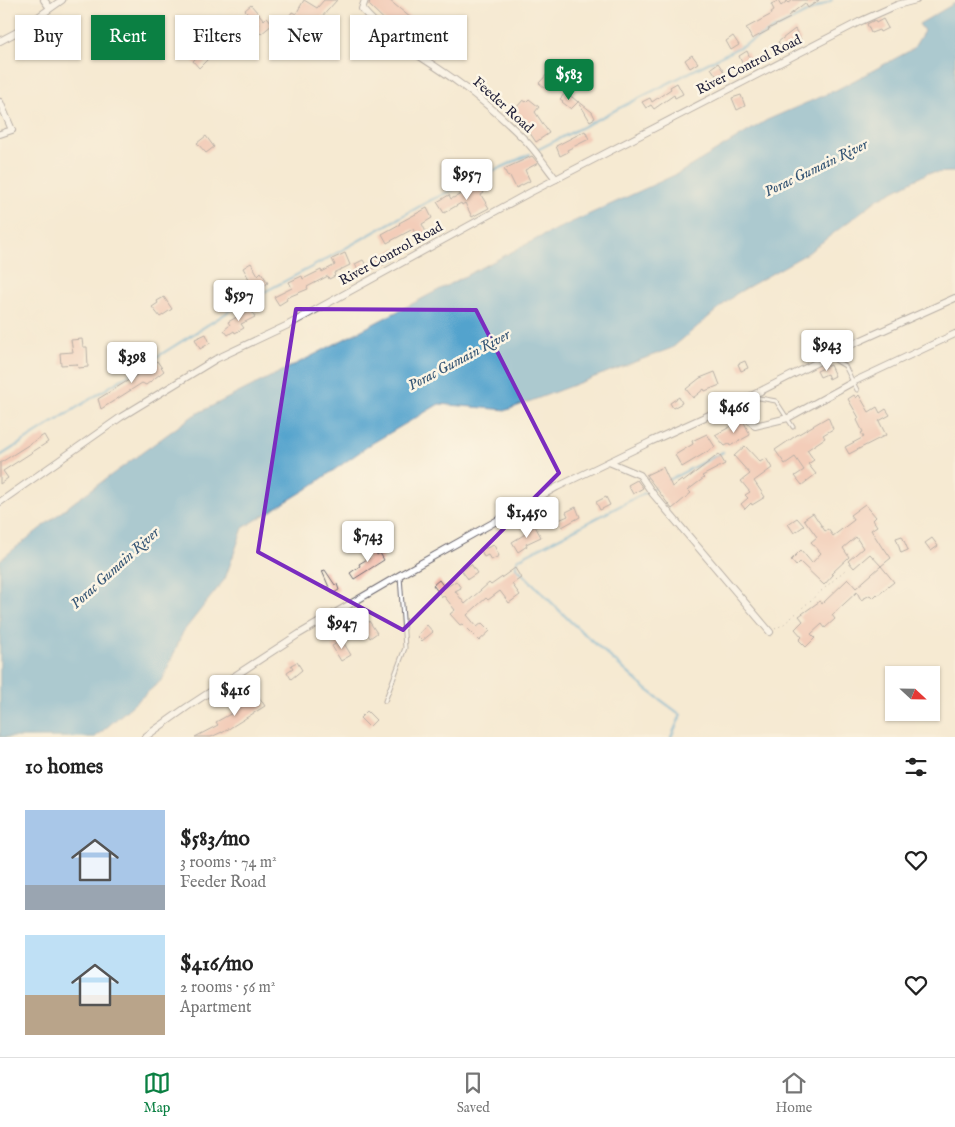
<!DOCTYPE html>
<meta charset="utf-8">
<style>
:root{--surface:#fff;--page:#f2f2f2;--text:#222;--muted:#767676;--line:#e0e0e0;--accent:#0b8043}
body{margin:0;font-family:"IM FELL English",serif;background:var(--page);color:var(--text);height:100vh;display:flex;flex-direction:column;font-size:19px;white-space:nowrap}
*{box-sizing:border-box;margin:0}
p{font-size:16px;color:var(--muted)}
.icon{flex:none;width:28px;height:28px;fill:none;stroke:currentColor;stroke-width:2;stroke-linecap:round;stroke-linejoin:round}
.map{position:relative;height:737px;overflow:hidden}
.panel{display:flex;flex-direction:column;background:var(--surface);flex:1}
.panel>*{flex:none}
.top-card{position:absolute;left:15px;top:15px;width:500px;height:45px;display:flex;gap:10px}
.needle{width:32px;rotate:112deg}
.fabs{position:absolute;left:885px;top:666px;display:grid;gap:10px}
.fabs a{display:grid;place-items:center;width:55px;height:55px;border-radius:0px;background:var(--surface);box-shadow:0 1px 4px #0004;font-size:25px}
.price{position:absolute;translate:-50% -42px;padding:0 11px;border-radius:5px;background:#fff;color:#222;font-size:16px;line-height:32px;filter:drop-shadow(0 1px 2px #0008)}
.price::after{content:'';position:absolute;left:50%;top:30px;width:15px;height:11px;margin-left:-8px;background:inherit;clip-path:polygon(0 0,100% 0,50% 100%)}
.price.current{background:var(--accent);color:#fff}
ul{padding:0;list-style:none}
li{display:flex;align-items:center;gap:15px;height:125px;padding:0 25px}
li span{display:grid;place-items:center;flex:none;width:140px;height:100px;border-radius:0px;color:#555}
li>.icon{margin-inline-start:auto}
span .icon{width:60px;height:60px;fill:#fffc;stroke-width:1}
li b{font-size:21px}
h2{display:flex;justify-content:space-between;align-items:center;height:60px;padding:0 25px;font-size:21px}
.tag{padding:0 18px;border-radius:0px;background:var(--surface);box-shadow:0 1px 4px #0004;font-size:18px;line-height:45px}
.tag.current{background:var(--accent);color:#fff}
.menu{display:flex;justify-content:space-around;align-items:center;height:70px;border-top:1px solid var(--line);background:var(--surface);font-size:14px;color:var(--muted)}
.menu a{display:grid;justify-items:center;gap:2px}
.menu .current{color:var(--accent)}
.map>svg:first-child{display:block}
.water{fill:#53a3cd;stroke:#3a6284}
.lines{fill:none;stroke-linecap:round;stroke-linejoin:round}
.stream{stroke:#53a3cd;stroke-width:2.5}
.building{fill:#efab9c}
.service-casing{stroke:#6c6870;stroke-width:5}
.minor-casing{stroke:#6c6870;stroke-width:8}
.path{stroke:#6c6870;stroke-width:1;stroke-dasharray:1 4;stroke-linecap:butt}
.service{stroke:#fff;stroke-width:3}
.minor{stroke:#fff;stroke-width:6}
.marked{fill:none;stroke:#7b2cbf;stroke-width:4;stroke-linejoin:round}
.labels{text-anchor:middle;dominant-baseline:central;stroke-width:5;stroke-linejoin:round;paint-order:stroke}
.street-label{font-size:14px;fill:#22223b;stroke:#fcf5e5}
.water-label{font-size:15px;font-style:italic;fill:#365675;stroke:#fcf5e5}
</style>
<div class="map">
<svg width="955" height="737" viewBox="0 0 955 737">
<rect width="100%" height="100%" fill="#fcf5e5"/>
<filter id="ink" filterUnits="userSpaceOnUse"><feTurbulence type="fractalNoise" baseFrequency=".02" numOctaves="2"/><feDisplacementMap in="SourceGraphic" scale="10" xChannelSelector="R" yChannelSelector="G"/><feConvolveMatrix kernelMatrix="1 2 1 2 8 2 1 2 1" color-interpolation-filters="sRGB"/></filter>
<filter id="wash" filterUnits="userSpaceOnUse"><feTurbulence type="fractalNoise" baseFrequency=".0096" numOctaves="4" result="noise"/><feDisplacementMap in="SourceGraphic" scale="20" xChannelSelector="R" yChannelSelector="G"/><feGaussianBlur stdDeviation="1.12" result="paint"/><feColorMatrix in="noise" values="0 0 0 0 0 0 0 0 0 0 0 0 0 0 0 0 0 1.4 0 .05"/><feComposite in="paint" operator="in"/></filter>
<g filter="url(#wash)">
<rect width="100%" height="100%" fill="#f6ead2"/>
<polygon class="water" points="955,3 955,172 928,173 878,199 808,253 736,294 672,348 507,410 439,404 371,444 307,489 243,528 225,579 183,632 163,679 98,735 95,737 0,737 0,560 74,502 194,415 308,358 544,235 679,173 767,120 836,90 913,49 924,31 919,24"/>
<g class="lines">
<g class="stream">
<polyline points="537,150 832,0"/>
<polyline points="0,456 236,307 321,262 429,201 530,154"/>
<polyline points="667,481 723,452"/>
<polyline points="658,486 518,559 516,567 571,622 646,689 681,715 671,737"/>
</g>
</g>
<g id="blocks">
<g class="building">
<polygon points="304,0 317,8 324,0 337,0 319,20 317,18 312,28 298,19 296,23 288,18 292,12 296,14"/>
<polygon points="370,0 389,0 411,18 398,33 369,5"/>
<polygon points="793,0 819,0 808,8 805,3 788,16 790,18 768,29 769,30 752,39 746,28 772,14 771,12 774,10 771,4 778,1 781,6 787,1 789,3"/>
<polygon points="251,5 264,20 267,17 273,24 261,34 255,28 259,25 245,10"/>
<polygon points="883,19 888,28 880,32 879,30 871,33 867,24 875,20 876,23"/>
<polygon points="795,29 801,40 784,50 778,42"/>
<polygon points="733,36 739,45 731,50 726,41"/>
<polygon points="208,48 213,54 199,68 193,61 197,57 196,56"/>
<polygon points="747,51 751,60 743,65 739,56"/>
<polygon points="692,55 698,63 690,68 685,60"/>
<polygon points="718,63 724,72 717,77 711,68"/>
<polygon points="552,69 560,76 547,90 539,83"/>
<polygon points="677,83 683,94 675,98 674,95 654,109 651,105 646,108 642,102 650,98 652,102 671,89 670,87"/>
<polygon points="566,92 578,102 571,109 562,102 563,101 560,99"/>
<polygon points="741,95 745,106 737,110 732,98"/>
<polygon points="529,99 539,107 535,112 549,133 536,142 525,126 528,125 516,115 519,111 516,108 523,100 526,102"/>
<polygon points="578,101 592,112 595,118 590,121"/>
<polygon points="585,131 589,139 567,150 568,152 560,156 556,146"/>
<polygon points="206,136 214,147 206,153 197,143"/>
<polygon points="532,156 538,163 525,170 530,181 516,188 510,176 508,177 504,169"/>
<polygon points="479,183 484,193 481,195 489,208 472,217 465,203 462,205 461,203 444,213 437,202 449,195 451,199 472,189 471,187"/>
<polygon points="427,208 432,218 422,224 427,234 418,239 413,229 387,243 382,234 400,224 399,223"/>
<polygon points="395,248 398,254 391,258 392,261 360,274 355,264 363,260 366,265"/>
<polygon points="345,253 350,265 334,273 335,276 329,279 328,276 307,287 308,289 286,298 287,300 279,305 274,297 292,288 289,282 302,276 303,279 321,270 322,272 335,265 332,259"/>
<polygon points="251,263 258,275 261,272 268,283 236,303 230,291 242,285 249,279 243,268"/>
<polygon points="164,297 172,309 160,317 152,307 158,303 157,301"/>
<polygon points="251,309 255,317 241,324 244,328 235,333 234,331 228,335 224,330 230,325 228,322"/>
<polygon points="206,334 210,343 200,349 195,339"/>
<polygon points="82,339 83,347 87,347 88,367 78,368 77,364 61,365 60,353 73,352 71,340"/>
<polygon points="157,361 164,371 146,385 142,383 101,409 98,399 137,375 136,374 152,366 151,365"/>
<polygon points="745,361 748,368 741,371 738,364"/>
<polygon points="830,365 835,376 829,379 827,374 820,377 817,371"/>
<polygon points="715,372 720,385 705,391 704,389 693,398 686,389 700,378"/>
<polygon points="854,395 856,398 859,395 869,412 877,407 880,413 886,409 890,415 879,421 886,435 849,454 845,447 864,437 861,433 863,432 857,420 859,418 848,399"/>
<polygon points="679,397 682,403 673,408 670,403"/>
<polygon points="828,417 833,429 823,435 825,438 807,450 814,460 808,464 816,474 802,485 795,476 804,470 795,457 785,464 775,450 797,435"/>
<polygon points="743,420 750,435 730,446 729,444 725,446 715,435"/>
<polygon points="707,434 715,447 682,467 675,455 693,444 692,441"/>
<polygon points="44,435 48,442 3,471 8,478 0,484 0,463"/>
<polygon points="745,446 760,462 766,458 772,468 754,481 765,497 752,505 751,503 745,509 741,504 748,498 745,495 750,492 741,481 750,474 734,456"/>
<polygon points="719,454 725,464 702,476 704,478 688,490 691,493 672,509 646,475 663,467 672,487 682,480 683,482"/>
<polygon points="637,480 643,488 633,494 628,485"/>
<polygon points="606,497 610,505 600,510 596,502"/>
<polygon points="865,504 876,517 873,520 877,526 871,530 883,549 884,548 891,558 881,566 894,582 878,595 877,594 873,598 870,595 861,600 857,592 832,615 835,619 825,628 822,624 811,634 815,638 806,647 799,640 802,637 795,629 803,621 799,616 820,601 822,604 848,579 856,588 881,566 870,554 854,568 848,561 863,548 856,537 843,548 849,557 831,574 833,575 824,585 800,562 796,566 791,560 801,550 812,563 821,553 811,542 817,537 804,519 813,513 825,531 828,529 833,536 854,520 850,515"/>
<polygon points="576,507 580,517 562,527 559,520 568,516 566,512"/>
<polygon points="797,518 804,526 794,533 788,524"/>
<polygon points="535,526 541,537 526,544 527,546 518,552 512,542 527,533 526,530"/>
<polygon points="902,536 908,550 901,553 896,538"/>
<polygon points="932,538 938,546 931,551 925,543"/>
<polygon points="494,545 499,556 491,560 488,555 484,557 481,550"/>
<polygon points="374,547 377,555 380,553 384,560 354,579 350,573 360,566 359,564 369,558 365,551"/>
<polygon points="471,564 477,573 468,579 462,571"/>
<polygon points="515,568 521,578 512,584 520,595 509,603 500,591 488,600 486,598 467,615 477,627 482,623 490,631 479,641 462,624 460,625 450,614 455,610 444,596 442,597 433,585 439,580 445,588 456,581 461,588 455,591 465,604 489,583 491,585"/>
<polygon points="325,570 335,585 337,584 339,590 332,594 322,571"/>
<polygon points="354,620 358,626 351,630 348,624"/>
<polygon points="369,621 377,633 370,638 362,626"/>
<polygon points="427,625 433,632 422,641 417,636"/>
<polygon points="342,640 351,655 341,661 332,646"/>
<polygon points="297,662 302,670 291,679 287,672 293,668 291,665"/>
<polygon points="257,694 265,706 222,733 222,732 211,737 195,737 218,725 216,722 234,712 233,711 251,700 250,698"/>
<polygon points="367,711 376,720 369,727 360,718"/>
</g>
</g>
</g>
<g filter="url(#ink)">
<use href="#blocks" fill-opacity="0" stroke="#6c6870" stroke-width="1"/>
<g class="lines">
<g class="service-casing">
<g id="service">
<polyline points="830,357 845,366 857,390"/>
<polyline points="754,397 776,401 793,427"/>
<polyline points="385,701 405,648 400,576"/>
</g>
</g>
<g class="minor-casing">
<g id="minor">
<polyline points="44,0 50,8"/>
<path d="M365,0L362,9C389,41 426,58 459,83C483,100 505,120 525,140C537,152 546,167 556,179"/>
<polyline points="0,41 17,32 62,0"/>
<polyline points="0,102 12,130 0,134"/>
<polyline points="723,408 744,414 755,426 788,418 853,382 955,334"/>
<polyline points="609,462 640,475 653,494 770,632"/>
<polyline points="0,502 121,417 216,359 288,325 527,194 859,22 897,5 916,0"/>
<polyline points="145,737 187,707 299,634 400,575 557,487 652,441 751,396 855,343 955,298"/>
</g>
</g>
<polyline class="path" points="775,629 784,624 845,570"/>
<use href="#service" class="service"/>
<use href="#minor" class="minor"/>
</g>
</g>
<path d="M0 0H955V737H0ZM296,309L476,310L559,473L403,630L258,552Z" fill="#f6ead2" fill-opacity=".55" fill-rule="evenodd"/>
<path class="marked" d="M296,309L476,310L559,473L403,630L258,552Z"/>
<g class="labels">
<g class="street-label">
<text transform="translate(749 65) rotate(-27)">River Control Road</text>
<text transform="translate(503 105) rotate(42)">Feeder Road</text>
<text transform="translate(391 254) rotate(-29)">River Control Road</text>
</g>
<g class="water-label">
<text transform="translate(816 168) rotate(-26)">Porac Gumain River</text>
<text transform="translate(459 360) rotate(-28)">Porac Gumain River</text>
<text transform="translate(115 568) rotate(-42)">Porac Gumain River</text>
</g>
</g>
</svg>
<div class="fabs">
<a><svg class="needle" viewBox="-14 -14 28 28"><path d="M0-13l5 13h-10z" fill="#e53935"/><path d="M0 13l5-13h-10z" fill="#767676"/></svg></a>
</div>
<b class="price current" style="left:569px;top:101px">$583</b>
<b class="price" style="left:467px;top:201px">$957</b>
<b class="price" style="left:239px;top:322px">$597</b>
<b class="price" style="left:827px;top:372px">$943</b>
<b class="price" style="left:132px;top:384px">$398</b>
<b class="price" style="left:734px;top:434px">$466</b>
<b class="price" style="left:527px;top:539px">$1,450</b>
<b class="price" style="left:368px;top:563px">$743</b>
<b class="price" style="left:342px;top:650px">$947</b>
<b class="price" style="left:235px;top:717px">$416</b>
<div class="top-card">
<a class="tag">Buy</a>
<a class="tag current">Rent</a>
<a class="tag">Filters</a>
<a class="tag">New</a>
<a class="tag">Apartment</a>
</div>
</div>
<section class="panel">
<h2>10 homes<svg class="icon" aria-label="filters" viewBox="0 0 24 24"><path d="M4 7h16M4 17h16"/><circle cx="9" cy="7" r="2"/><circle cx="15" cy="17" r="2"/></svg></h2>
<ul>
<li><span style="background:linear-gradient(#a9c7e8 75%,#9aa5b1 0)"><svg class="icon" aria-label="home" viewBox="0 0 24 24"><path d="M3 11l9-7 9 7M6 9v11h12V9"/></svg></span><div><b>$583/mo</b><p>3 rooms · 74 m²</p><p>Feeder Road</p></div><svg class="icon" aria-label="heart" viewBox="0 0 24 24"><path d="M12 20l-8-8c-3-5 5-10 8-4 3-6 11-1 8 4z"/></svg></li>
<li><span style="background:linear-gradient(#bfe0f5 60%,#b9a48a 0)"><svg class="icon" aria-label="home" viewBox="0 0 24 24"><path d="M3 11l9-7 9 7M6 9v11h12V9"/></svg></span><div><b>$416/mo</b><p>2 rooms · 56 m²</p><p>Apartment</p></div><svg class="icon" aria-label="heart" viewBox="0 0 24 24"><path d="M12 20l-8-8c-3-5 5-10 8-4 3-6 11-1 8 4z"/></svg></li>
</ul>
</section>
<nav class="menu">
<a class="current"><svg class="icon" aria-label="map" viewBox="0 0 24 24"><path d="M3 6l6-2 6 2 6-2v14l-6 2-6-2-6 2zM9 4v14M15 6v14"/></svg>Map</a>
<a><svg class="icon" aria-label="saved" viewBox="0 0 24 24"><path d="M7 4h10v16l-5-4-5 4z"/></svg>Saved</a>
<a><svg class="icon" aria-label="home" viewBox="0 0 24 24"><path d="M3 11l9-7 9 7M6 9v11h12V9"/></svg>Home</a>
</nav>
